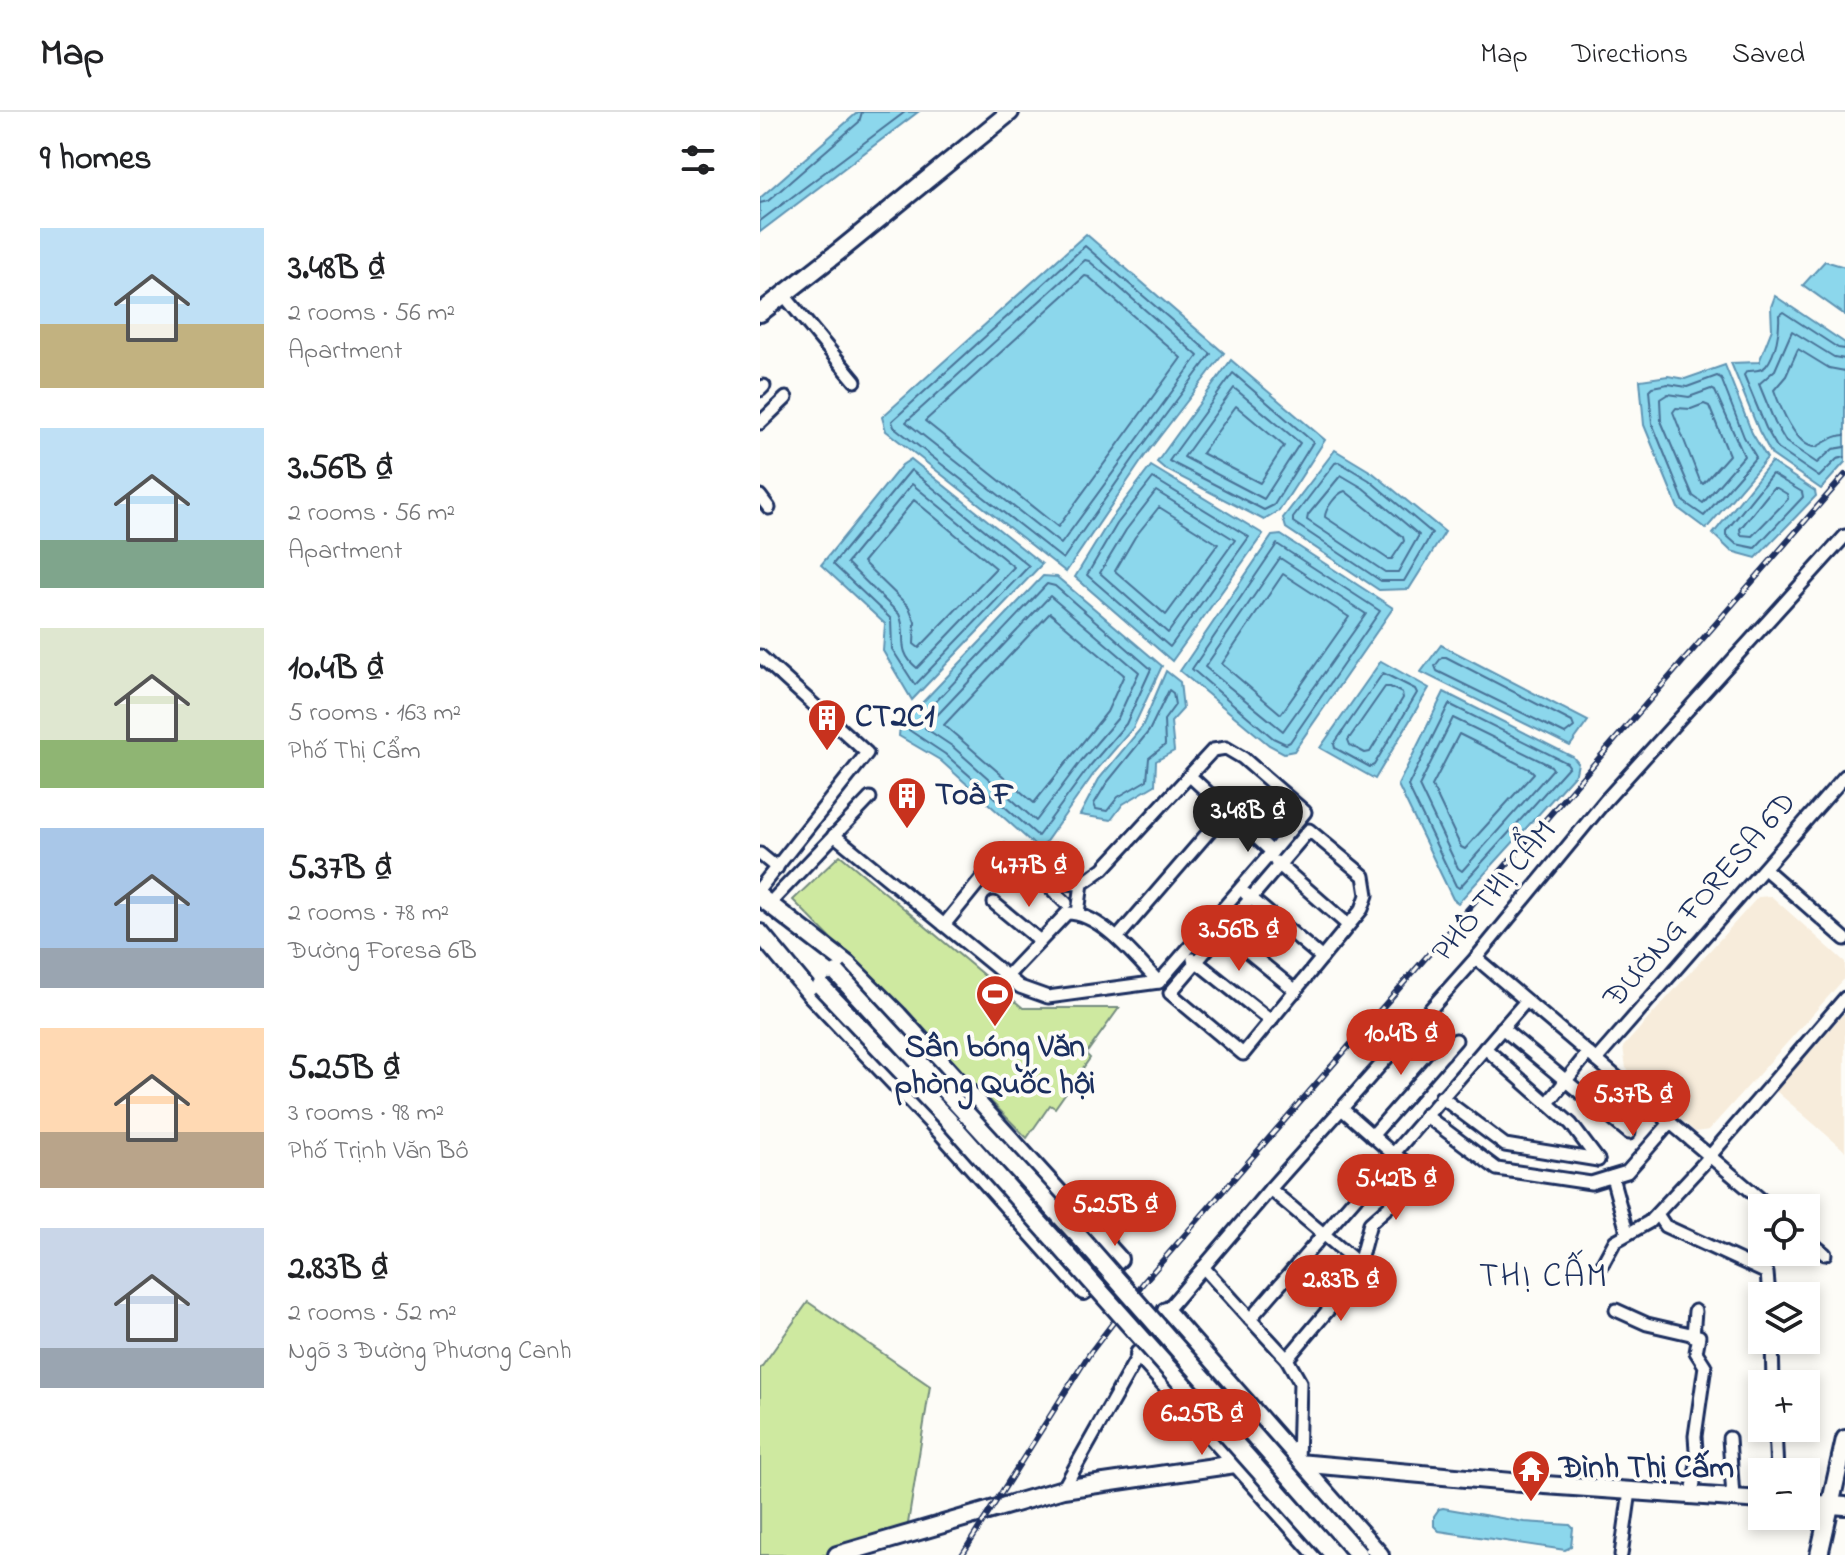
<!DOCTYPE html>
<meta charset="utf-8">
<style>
:root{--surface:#fff;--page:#f2f2f2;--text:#202124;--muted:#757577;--line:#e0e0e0;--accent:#c8321e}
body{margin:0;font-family:"Indie Flower",sans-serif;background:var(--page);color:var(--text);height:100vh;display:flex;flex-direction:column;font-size:30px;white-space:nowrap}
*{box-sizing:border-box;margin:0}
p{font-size:26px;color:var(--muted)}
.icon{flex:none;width:44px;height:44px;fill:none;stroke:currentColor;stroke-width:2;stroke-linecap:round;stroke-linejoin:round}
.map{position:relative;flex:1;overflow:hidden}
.sheet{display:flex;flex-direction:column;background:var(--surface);width:760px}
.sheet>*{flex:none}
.controls{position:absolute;left:988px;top:1082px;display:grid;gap:16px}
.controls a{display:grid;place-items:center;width:72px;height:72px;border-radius:0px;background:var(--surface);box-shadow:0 4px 12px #0003;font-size:40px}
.price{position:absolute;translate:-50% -68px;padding:0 18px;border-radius:28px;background:var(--accent);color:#fff;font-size:26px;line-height:52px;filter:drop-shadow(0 2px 4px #0008)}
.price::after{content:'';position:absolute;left:50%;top:48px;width:24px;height:18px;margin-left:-12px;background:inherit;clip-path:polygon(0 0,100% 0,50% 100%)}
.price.on{background:#222;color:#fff}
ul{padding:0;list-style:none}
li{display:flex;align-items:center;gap:24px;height:200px;padding:0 40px}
li span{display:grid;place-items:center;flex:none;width:224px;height:160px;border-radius:0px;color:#555}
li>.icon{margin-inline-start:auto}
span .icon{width:96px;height:96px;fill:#fffc;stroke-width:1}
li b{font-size:34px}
h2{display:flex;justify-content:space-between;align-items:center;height:96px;padding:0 40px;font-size:34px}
header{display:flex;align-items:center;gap:48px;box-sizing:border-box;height:112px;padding:0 40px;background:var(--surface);border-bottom:2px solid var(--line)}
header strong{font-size:38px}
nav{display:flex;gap:44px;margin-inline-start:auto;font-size:28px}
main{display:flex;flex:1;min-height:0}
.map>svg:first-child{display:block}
.built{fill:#f7ecdb}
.green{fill:#cee9a0;stroke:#748c7f;stroke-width:2}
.water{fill:#8cd7ec;stroke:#5f94b3;stroke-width:2}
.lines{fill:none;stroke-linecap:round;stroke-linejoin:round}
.shore{stroke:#487297;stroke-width:2}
.street-casing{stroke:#1b2f5e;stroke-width:17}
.secondary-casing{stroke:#1b2f5e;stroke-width:22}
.street{stroke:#fdfcf7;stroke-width:11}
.secondary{stroke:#fdfcf7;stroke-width:16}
.rail-casing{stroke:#1b2f5e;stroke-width:6}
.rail{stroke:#fdfcf7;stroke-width:3;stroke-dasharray:9;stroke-linecap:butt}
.secondary-bridge-casing{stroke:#1b2f5e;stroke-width:22;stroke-linecap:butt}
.secondary-bridge{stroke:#fdfcf7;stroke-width:16}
.labels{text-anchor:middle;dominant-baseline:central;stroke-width:8;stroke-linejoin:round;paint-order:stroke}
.poi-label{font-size:32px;font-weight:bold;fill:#1b2f5e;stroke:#fdfcf7;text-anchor:start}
.street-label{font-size:32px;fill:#1b2f5e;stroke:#fdfcf7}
.neighbourhood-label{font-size:34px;letter-spacing:2px;fill:#1b2f5e;stroke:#fdfcf7}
</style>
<header>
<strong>Map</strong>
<nav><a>Map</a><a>Directions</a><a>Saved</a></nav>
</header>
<main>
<section class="sheet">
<h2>9 homes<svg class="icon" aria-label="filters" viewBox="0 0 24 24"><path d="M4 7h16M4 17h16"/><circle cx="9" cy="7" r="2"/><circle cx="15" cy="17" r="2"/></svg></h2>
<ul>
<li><span style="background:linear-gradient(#bfe0f5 60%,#c2b280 0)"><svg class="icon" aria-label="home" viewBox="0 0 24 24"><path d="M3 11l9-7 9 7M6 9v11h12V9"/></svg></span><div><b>3.48B ₫</b><p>2 rooms · 56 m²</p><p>Apartment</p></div></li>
<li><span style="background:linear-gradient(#bfe0f5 70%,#7fa58c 0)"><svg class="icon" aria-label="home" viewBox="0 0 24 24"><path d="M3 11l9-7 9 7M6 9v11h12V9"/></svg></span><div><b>3.56B ₫</b><p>2 rooms · 56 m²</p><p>Apartment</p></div></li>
<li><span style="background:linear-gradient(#dfe7d0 70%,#8fb573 0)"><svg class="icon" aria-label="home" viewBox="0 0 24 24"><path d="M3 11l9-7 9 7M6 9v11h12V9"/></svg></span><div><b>10.4B ₫</b><p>5 rooms · 163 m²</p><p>Phố Thị Cẩm</p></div></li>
<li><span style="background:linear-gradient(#a9c7e8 75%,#9aa5b1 0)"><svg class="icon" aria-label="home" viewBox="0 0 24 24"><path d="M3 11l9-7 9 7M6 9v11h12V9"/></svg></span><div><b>5.37B ₫</b><p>2 rooms · 78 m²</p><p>Đường Foresa 6B</p></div></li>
<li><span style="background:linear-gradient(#ffd9b3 65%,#b9a48a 0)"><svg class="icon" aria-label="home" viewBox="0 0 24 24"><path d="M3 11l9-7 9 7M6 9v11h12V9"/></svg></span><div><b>5.25B ₫</b><p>3 rooms · 98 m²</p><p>Phố Trịnh Văn Bô</p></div></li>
<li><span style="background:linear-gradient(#c9d6e8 75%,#9aa5b1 0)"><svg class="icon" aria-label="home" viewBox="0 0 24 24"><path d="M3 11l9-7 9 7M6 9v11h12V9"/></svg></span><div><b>2.83B ₫</b><p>2 rooms · 52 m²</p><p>Ngõ 3 Đường Phương Canh</p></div></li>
</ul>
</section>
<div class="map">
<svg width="1085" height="1443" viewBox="0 0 1085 1443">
<rect width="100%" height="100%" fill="#fdfcf7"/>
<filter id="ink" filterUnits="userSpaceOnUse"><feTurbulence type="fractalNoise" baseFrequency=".0125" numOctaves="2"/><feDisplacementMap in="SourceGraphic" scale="16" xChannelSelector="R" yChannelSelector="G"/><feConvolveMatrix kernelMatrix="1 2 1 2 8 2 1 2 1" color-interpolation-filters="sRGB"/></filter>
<g filter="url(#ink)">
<g class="built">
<polygon points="1011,784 1085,850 1085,866 949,1018 935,1020 866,956 863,935 998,785"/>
<polygon points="1085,900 1085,1039 1016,979"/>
</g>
<g class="green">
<polygon points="80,743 263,896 359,896 326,942 330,946 295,996 290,993 267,1026 33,788"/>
<polygon points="48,1190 170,1274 146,1424 76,1443 0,1443 0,1257"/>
</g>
<g class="water">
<polygon points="98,0 158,0 0,120 0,86"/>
<polygon points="326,122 464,241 384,345 306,460 126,319 122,305"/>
<polygon points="1065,149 1085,155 1085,203 1043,173"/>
<polygon points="1015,184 1085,231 1085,350 1061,377 1012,343 999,319 971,251 999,250 1012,217 1011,195"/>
<polygon points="471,248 565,328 519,399 504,408 405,357 397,350"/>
<polygon points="965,253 992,321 1007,346 946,417 918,396 884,313 880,268 908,264 925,267"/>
<polygon points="575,338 613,361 685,420 649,477 619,478 526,416 523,406"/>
<polygon points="151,347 282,452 152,588 123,539 125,512 61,453 142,353"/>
<polygon points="1011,350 1055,379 1056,384 996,446 971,439 953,422"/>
<polygon points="391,354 503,422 412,549 315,465 350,408"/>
<polygon points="521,423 633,496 534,639 524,641 509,633 420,559 512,424"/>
<polygon points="283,464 297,465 402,554 373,616 335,660 280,738 180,648 139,624 140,614"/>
<polygon points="681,533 828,609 810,634 661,560"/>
<polygon points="621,549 669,576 615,667 560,636"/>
<polygon points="406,559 420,570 423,597 411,610 414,639 396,649 395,673 363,692 351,708 320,703 339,667 382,615"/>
<polygon points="684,580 813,645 818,651 816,661 698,791 693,787 638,673"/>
<polygon points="683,1396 764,1410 810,1413 813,1416 811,1435 805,1438 679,1419 674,1414 674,1404 679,1397"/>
</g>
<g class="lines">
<g class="shore">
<polyline points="0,91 8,89 99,10 102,0"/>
<polyline points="0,109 145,0"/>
<polygon points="325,134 451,242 378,340 303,447 134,315 132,309"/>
<polygon points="325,148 329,149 438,244 301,432 146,310"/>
<polygon points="325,164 329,165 421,246 298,415 165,309"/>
<path d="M1085,237L1078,236L1023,200L1019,203C1020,218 1016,242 1006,254C1001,260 993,258 987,259L984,263L1006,316L1018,337L1059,365L1077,347L1085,345"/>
<polyline points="1085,247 1074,245 1032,219 1015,258 999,272 1015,311 1026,330 1057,351 1073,337 1085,335"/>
<path d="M1085,259L1069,256L1038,237L1026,264L1014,278C1019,292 1036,335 1055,335C1059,335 1072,323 1085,323"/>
<polygon points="473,261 553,330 514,393 504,398 409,349"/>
<polygon points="957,264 961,266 984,325 996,345 944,404 924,390 892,311 889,278 892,275 908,272 927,275"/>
<polygon points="474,276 540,331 504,387 424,345"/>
<polygon points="951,277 955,279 984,344 943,391 933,384 901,309 900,287 908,282 929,285"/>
<polygon points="944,292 949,294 969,343 943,372 940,369 913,300 916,296 931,297"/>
<polygon points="476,294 524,334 500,371 442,341"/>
<polygon points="579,350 609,368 672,421 644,469 621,469 533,410 533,406 575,351"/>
<polygon points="151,358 269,454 155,573 132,537 131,507 73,452"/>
<polygon points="1012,362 1042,380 1043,385 995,436 976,432 966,423 966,419"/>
<polygon points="581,363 603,376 659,423 638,460 625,460 547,408 548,403"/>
<polygon points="393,366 489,425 410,535 327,463 357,412"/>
<path d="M152,372L254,455L157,556C134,537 149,523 139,502L87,451Z"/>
<polygon points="1013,376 1017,376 1027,382 1028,387 992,424 981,423 980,417"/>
<polygon points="396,379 475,428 408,521 340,461 366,418"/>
<path d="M585,379L643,425L644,429L632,447H628L565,405C565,397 577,381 585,379Z"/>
<polygon points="154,388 236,456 159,536 154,532 155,510 149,495 103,450"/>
<polygon points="399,395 458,432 406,503 355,459 375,425"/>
<polygon points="517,432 620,499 530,630 526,632 513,626 432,557"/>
<polygon points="520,446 606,502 523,619 445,555"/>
<polygon points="523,462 589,505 521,602 462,552"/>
<polygon points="287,472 295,474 391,557 366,612 329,655 278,724 185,642 149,618"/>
<polygon points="290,484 379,560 358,606 321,649 276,709 192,634 165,616"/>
<polygon points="290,501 364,563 347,600 274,691 184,613"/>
<polygon points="682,545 686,545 812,610 814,615 805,622 677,559 675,554"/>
<polygon points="623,561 655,577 657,581 614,653 610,655 575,636 574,632"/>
<polygon points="630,575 642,581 643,586 610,640 605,641 590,633 588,628 625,575"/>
<polygon points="409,578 413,581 415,593 404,608 405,633 389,646 387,668 358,685 347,699 336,697 334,692 346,672 389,619"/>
<polygon points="689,592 807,651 809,654 699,776 696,774 648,674"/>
<polygon points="693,606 791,654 793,657 702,759 698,756 659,674"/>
<polygon points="699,622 771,658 774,661 705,737 701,735 672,674"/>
</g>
<g class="street-casing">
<g id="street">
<polyline points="23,182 95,269"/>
<polyline points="0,278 4,274"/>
<polyline points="0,311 26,286"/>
<polyline points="0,384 9,396"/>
<polyline points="0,544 107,641 0,776"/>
<polygon points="549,718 604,764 607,783 602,797 483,942 410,881"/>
<polyline points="74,723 260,875 288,885 399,870 512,740"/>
<polyline points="0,742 17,756"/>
<polyline points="516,750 588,813"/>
<polyline points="1005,757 1085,827"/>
<polyline points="274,760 306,791"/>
<polyline points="486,782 562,846"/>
<polyline points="234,791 280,829"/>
<polyline points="9,792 110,686"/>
<polyline points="318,801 322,771"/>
<path d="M184,813L244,739C260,750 302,777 322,771C328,769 337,760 343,757L453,638L466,636L483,646L545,700L512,740L430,664"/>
<polyline points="459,816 536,879"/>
<polyline points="358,825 466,700"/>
<polyline points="716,846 1011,1096"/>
<polyline points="433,847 511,909"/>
<path d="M247,864L307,801C342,801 376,847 399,870"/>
<polyline points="742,916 869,1021"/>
<polyline points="653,917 684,942"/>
<polyline points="725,936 811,1012 838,1048"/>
<polyline points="836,948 1085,664"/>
<polyline points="681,985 745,1033 838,1048"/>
<polyline points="788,991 828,941"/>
<polyline points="582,997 632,1041 686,1078"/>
<polyline points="665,1003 737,1057 831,1071 867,1060 910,1011"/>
<polyline points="612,1024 696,928"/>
<polyline points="852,1065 867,1120"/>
<polyline points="510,1077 599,1152"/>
<polyline points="897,1102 905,1114 1007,1161 1009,1184"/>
<polyline points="1046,1126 1065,1142"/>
<polyline points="842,1153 855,1129 889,1110 943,1052 1085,886"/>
<polyline points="443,1155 490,1207 766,889"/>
<polyline points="856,1198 887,1212 939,1224 936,1240 945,1254 935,1324 937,1352 932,1382"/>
<polyline points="490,1207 527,1247 540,1270 538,1351"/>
<polyline points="933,1224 935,1199"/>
<polyline points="1012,1228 1013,1272"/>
<polyline points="527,1247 590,1172 599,1152 610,1111 664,1063"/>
<polyline points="1015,1316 1017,1360"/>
<polyline points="969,1326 973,1385"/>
<polyline points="303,1377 379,1242 406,1199 510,1077 716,846 845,689 1085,424"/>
<polyline points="861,1443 870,1379"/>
</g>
</g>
<g class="secondary-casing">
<g id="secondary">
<polyline points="0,201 82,137 250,0"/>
<polyline points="0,785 87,852 138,903 359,1147 324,1179 181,1019 51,882 0,821"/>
<polyline points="406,1199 620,1443"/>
<polyline points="379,1242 558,1443"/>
<polyline points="538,1351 785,1373 1002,1388"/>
<polyline points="1046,1391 1085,1394"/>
<polyline points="77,1443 303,1377 475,1352 512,1321"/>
<polyline points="1059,1443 1085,1327"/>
</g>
</g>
<use href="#street" class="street"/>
<use href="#secondary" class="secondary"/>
<g class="rail-casing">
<polyline id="rail" points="202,1443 330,1241 384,1170 1085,363"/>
</g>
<use href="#rail" class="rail"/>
<g class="secondary-bridge-casing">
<g id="secondary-bridge">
<polyline points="77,861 316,1121 599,1443"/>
<polyline points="61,874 189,1009 574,1443"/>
</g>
</g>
<use href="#secondary-bridge" class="secondary-bridge"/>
</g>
</g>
<defs>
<g id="building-pin" transform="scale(2)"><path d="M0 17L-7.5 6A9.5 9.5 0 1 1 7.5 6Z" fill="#c8321e" stroke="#fdfcf7"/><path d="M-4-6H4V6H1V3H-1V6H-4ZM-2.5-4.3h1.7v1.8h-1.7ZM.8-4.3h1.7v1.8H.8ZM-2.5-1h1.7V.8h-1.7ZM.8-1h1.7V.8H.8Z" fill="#fff"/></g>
<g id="stadium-pin" transform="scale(2)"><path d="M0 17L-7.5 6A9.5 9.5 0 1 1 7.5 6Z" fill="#c8321e" stroke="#fdfcf7"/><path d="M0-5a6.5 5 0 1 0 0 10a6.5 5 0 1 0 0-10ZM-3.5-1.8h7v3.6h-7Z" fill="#fff"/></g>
<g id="temple-pin" transform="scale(2)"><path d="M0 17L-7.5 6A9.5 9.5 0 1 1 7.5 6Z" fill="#c8321e" stroke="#fdfcf7"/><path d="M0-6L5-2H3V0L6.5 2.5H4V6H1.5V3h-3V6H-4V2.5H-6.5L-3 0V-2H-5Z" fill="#fff"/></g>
</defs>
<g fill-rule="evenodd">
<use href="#building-pin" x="67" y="606"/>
<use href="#building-pin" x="147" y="684"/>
<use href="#stadium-pin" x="235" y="882"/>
<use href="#temple-pin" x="771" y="1357"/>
</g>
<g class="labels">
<g class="poi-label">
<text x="95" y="606">CT2C1</text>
<text x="175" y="684">Toà F</text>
<text x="235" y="936" text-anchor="middle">Sân bóng Văn<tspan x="235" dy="37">phòng Quốc hội</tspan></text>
<text x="799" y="1357">Đình Thị Cấm</text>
</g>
<g class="street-label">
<text transform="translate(735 780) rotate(-50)">PHỐ THỊ CẨM</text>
<text transform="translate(941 789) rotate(-49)">ĐƯỜNG FORESA 6D</text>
</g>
<g class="neighbourhood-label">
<text x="784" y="1166">THỊ CẤM</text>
</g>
</g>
</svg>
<div class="controls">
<a><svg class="icon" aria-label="locate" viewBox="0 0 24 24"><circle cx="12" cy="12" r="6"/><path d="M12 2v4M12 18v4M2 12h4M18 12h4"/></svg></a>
<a><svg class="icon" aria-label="layers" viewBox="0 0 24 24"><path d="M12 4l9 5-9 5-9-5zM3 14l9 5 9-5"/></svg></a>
<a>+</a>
<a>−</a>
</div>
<b class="price on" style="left:488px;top:742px">3.48B ₫</b>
<b class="price" style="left:269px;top:797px">4.77B ₫</b>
<b class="price" style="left:479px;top:861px">3.56B ₫</b>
<b class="price" style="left:641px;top:965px">10.4B ₫</b>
<b class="price" style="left:873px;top:1026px">5.37B ₫</b>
<b class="price" style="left:636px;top:1110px">5.42B ₫</b>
<b class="price" style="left:355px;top:1136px">5.25B ₫</b>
<b class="price" style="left:581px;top:1211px">2.83B ₫</b>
<b class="price" style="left:442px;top:1345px">6.25B ₫</b>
</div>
</main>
